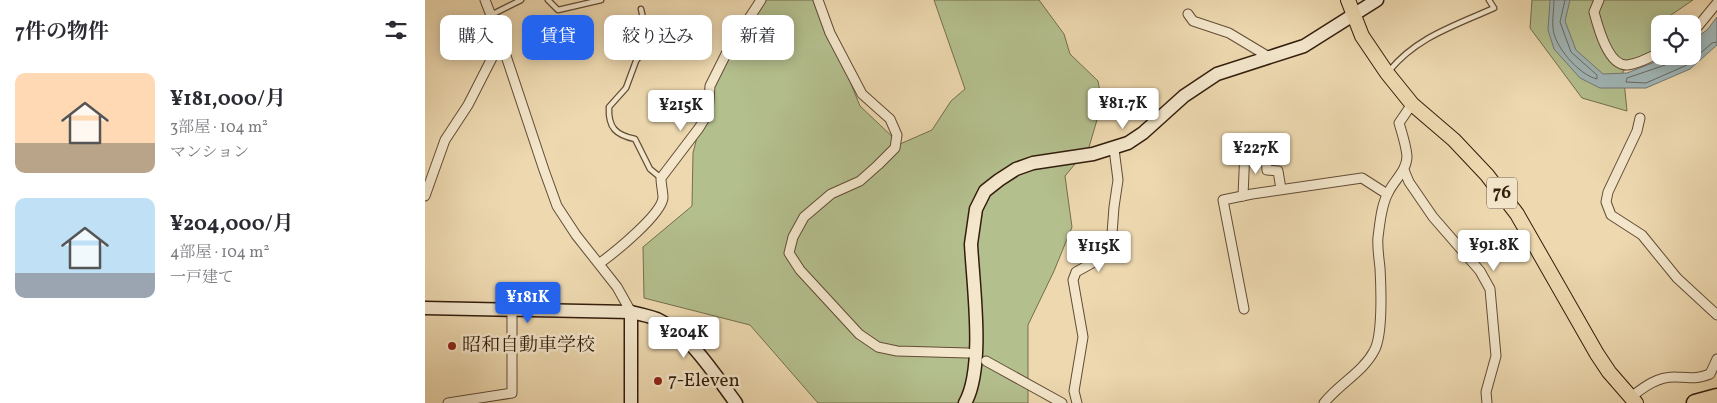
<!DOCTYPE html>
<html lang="ja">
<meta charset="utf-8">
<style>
:root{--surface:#fff;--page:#f7f7f7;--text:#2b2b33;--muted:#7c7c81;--accent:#2563eb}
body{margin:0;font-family:Vollkorn,"Noto Serif JP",serif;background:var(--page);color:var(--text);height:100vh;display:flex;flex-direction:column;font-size:19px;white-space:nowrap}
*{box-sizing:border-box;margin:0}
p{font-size:16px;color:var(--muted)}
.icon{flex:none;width:28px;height:28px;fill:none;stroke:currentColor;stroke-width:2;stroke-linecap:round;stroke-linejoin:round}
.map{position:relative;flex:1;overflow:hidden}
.panel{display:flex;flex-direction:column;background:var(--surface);width:425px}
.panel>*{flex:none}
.banner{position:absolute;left:15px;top:15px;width:475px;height:45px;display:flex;gap:10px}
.tools{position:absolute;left:1226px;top:15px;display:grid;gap:10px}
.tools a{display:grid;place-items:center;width:50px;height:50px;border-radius:10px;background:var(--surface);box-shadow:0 2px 12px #0003;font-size:25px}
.price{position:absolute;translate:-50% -42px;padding:0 11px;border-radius:5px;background:#fff;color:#222;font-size:16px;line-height:32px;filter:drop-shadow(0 1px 2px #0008)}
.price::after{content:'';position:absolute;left:50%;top:30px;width:15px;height:11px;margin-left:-8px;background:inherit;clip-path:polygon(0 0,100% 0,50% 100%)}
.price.on{background:var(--accent);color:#fff}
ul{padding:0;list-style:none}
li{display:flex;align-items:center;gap:15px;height:125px;padding:0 15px}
li span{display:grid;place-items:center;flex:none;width:140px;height:100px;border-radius:10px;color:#555}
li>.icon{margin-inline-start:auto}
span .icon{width:60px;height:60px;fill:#fffc;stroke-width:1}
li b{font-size:21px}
h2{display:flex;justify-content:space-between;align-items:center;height:60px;padding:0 15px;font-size:21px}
.pill{padding:0 18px;border-radius:10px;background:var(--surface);box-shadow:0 2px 12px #0003;font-size:18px;line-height:45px}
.pill.on{background:var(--accent);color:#fff}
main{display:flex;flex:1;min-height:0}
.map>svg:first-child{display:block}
.green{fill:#b4bf8e;stroke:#746e4d}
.water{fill:#a0b6b7;stroke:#747973}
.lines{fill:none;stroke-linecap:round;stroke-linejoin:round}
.shore{stroke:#6a6a62;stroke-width:1}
.lane-casing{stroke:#624c35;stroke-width:7}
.street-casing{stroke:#624c35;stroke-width:11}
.secondary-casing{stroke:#331d0c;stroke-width:15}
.primary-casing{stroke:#331d0c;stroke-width:16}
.highway-casing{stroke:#331d0c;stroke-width:19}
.lane{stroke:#f3e6cb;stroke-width:4.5}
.street{stroke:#f3e6cb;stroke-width:9}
.secondary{stroke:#f3e6cb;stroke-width:12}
.primary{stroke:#edd8af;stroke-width:14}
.highway{stroke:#edd8af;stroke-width:16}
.poi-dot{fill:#8f2418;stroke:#f3e6cb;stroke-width:2}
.labels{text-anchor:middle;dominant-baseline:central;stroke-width:5;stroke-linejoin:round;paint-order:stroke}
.shield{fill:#f3e6cb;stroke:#6d5945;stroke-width:1}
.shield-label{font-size:18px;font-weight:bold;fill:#331d0c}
.poi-label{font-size:19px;fill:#331d0c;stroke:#f3e6cb;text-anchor:start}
</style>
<main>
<section class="panel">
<h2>7件の物件<svg class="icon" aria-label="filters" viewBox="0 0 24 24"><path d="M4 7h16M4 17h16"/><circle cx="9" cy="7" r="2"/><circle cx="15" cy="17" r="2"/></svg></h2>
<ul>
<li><span style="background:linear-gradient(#ffd9b3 70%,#b9a48a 0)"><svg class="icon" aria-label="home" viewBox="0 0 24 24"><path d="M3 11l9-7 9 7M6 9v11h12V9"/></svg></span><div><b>¥181,000/月</b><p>3部屋 · 104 m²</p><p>マンション</p></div></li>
<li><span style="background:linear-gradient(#bfe0f5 75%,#9aa5b1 0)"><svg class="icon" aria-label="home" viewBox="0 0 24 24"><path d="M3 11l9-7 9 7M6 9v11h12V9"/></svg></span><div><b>¥204,000/月</b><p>4部屋 · 104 m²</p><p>一戸建て</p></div></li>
</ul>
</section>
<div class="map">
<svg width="1292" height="403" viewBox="0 0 1292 403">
<rect width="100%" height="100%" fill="#edd8af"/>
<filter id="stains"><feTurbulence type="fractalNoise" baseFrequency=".004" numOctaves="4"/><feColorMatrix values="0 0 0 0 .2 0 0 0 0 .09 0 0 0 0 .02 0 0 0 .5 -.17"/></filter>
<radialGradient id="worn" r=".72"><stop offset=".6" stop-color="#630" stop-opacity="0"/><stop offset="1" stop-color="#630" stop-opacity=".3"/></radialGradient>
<g class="green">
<polygon points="332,0 394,0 402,25 435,106 475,144 507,130 526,101 540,89 509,0 614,0 639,34 645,54 673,81 677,103 664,147 640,176 647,227 629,271 603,325 603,403 393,403 325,325 219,298 218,247 267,206 268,153 285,86"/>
<polygon points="1107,0 1268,0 1243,17 1244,24 1235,24 1235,50 1198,71 1202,111 1157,98 1105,28"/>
</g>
<polygon class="water" points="1125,0 1145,0 1140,21 1151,50 1178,74 1202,73 1245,56 1268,56 1268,40 1282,30 1292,17 1292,45 1265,69 1221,88 1175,88 1155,78 1129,49 1123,30"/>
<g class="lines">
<g class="shore">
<path d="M1129,0C1129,9 1127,19 1128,28C1129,46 1154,75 1172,79V75L1146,52L1135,22L1140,0"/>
<polyline points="1247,56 1246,61 1243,64 1202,78 1201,82 1221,83 1262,65 1287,43 1292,42"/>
</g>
<g class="lane-casing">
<g id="lane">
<polyline points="123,0 133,10 176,0"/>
<path d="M216,9L223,41L220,48L211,61L201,88L184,107C183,128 191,135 210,139L225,169L236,178"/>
<polyline points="66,15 96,0"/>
<path d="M964,71C992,37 1029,26 1069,8L1064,0"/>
</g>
</g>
<g class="street-casing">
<g id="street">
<polyline points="60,0 77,44 119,170 132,206 151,235 192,287 206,312"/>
<polyline points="393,0 405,33 437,94 465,119 472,135 470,148 453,165 435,181 406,194 379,217 368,237 364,253 375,270 434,334 453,347 472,351 543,353"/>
<path d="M1174,0L1169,12C1173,27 1183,66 1202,65C1213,64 1226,57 1235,52"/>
<polyline points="763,14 768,21 804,33 844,57"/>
<polyline points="1268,31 1274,25 1292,3"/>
<polyline points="1215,118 1212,131 1183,192 1181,202 1186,215 1217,235 1252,278 1292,315"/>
<polyline points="979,170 984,182 1008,217 1055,271 1065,289 1071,356 1061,392 1062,403"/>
<polyline points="0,196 20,140 43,105 69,54 77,44"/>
<polyline points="818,196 820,149 840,148 842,170 853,171 856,189"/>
<path d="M175,263C189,253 236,215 238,198C238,192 236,185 236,178L274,128L283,113L285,86L302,52L336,0"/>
<polyline points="819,309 798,200 827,194 937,178 962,194"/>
<polyline points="561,361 637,403"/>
<path d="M1206,397C1219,387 1233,376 1251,377C1267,377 1269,380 1285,374L1292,359"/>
<polyline points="23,403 87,393 87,310"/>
<polyline points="652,403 649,391 658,337 648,280 651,272 678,257 686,247 689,207 693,180 689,149"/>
<path d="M899,403C914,384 938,372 949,351C958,336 956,286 955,268C954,258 952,247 953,237C955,223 956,206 963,193C969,180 982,171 982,156C981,145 977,133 974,123L987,104"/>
</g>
</g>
<g class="secondary-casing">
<g id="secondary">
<path d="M0,308L206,312C215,314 224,316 232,319C265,334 290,375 311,403"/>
<polyline points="206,403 206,312"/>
<path d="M540,403C560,368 548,285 546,244L551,209L560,191L574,180L591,169L608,163L668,154L703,143L718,133L759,96L792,74L879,46L952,0"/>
</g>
</g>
<g class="primary-casing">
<polyline id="primary" points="923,0 937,36 962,73 987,104 1029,140 1062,175 1092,214 1172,354 1184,372 1211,403"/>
</g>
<g class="highway-casing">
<polyline id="highway" points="1270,403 1292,397"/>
</g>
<use href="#lane" class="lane"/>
<use href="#street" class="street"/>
<use href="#secondary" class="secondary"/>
<use href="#primary" class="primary"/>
<use href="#highway" class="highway"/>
</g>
<g class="poi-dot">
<circle cx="27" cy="346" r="5"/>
<circle cx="233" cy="381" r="5"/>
</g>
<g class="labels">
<rect class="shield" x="1062" y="177.5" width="30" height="31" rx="4"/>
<g class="shield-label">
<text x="1077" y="193">76</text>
</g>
<g class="poi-label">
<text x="37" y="346">昭和自動車学校</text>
<text x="243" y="381">7-Eleven</text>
</g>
</g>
<rect width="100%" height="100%" filter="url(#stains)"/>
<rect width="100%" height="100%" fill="url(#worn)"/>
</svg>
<div class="tools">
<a><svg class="icon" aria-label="locate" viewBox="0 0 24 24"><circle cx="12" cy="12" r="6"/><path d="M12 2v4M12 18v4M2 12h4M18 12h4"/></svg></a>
</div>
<b class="price" style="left:698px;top:130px">¥81.7K</b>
<b class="price" style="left:256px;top:132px">¥215K</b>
<b class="price" style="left:831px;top:175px">¥227K</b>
<b class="price" style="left:1069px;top:272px">¥91.8K</b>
<b class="price" style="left:674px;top:273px">¥115K</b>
<b class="price on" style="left:103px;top:324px">¥181K</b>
<b class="price" style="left:259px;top:359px">¥204K</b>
<div class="banner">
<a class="pill">購入</a>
<a class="pill on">賃貸</a>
<a class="pill">絞り込み</a>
<a class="pill">新着</a>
</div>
</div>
</main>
